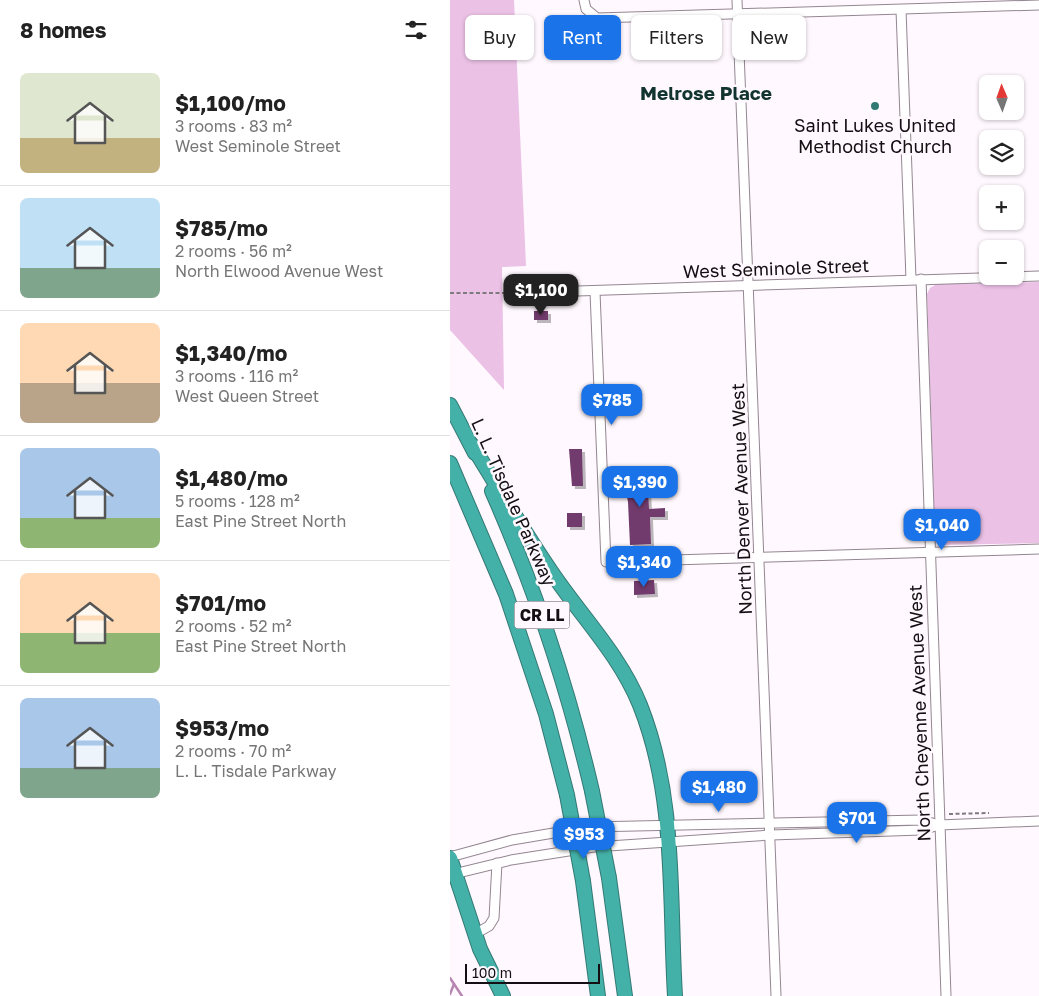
<!DOCTYPE html>
<meta charset="utf-8">
<style>
:root{--surface:#fff;--page:#f6f6f6;--text:#222;--muted:#767676;--line:#e0e0e0;--accent:#1a73e8}
body{margin:0;font-family:"Golos Text",sans-serif;background:var(--page);color:var(--text);height:100vh;display:flex;flex-direction:column;font-size:19px;white-space:nowrap}
*{box-sizing:border-box;margin:0}
p{font-size:16px;color:var(--muted)}
.icon{flex:none;width:28px;height:28px;fill:none;stroke:currentColor;stroke-width:2;stroke-linecap:round;stroke-linejoin:round}
.map{position:relative;flex:1;overflow:hidden}
.sheet{display:flex;flex-direction:column;background:var(--surface);width:450px}
.sheet>*{flex:none}
.banner{position:absolute;left:15px;top:15px;width:475px;height:45px;display:flex;gap:10px}
.needle{width:32px;rotate:358deg}
.fabs{position:absolute;left:529px;top:75px;display:grid;gap:10px}
.fabs a{display:grid;place-items:center;width:45px;height:45px;border-radius:8px;background:var(--surface);box-shadow:0 1px 4px #0004;font-size:25px}
.scale{position:absolute;left:15px;bottom:12px;width:135px;box-sizing:border-box;padding-left:5px;border:2px solid #140f13;border-top:0;font-size:14px;line-height:18px;white-space:nowrap;color:#140f13;-webkit-text-stroke:4px #fff8fe;paint-order:stroke}
.price{position:absolute;translate:-50% -42px;padding:0 11px;border-radius:10px;background:var(--accent);color:#fff;font-size:16px;line-height:32px;filter:drop-shadow(0 1px 2px #0008)}
.price::after{content:'';position:absolute;left:50%;top:30px;width:15px;height:11px;margin-left:-8px;background:inherit;clip-path:polygon(0 0,100% 0,50% 100%)}
.price.active{background:#222;color:#fff}
ul{padding:0;list-style:none}
li{display:flex;align-items:center;gap:15px;height:125px;padding:0 20px}
li+li{border-top:1px solid var(--line)}
li span{display:grid;place-items:center;flex:none;width:140px;height:100px;border-radius:8px;color:#555}
li>.icon{margin-inline-start:auto}
span .icon{width:60px;height:60px;fill:#fffc;stroke-width:1}
li b{font-size:21px}
h2{display:flex;justify-content:space-between;align-items:center;height:60px;padding:0 20px;font-size:21px}
.chip{padding:0 18px;border-radius:8px;background:var(--surface);box-shadow:0 1px 4px #0004;font-size:18px;line-height:45px}
.chip.active{background:var(--accent);color:#fff}
main{display:flex;flex:1;min-height:0}
.map>svg:first-child{display:block}
.green{fill:#ebc1e6}
.lines{fill:none;stroke-linecap:round;stroke-linejoin:round}
.stream{stroke:#b686b0;stroke-width:2.5}
.building{fill:#723a6d;filter:url(#shadow)}
.minor-casing{stroke:#948691;stroke-width:11}
.highway-casing{stroke:#337874;stroke-width:16}
.path{stroke:#7f7a7e;stroke-width:2;stroke-dasharray:4 2.5;stroke-linecap:butt}
.minor{stroke:#fff;stroke-width:9}
.highway{stroke:#44b1a8;stroke-width:14}
.highway-bridge-casing{stroke:#337874;stroke-width:16;stroke-linecap:butt}
.highway-bridge{stroke:#44b1a8;stroke-width:14}
.poi-dot{fill:#317973;stroke:#fff8fe;stroke-width:2}
.labels{text-anchor:middle;dominant-baseline:central;stroke-width:5;stroke-linejoin:round;paint-order:stroke}
.shield{fill:#fff8fe;stroke:#5a555a;stroke-width:1}
.shield-label{font-size:16px;font-weight:bold;fill:#140f13}
.poi-label{font-size:18px;fill:#140f13;stroke:#fff8fe}
.street-label{font-size:18px;fill:#140f13;stroke:#fff8fe}
.neighbourhood-label{font-size:19px;font-weight:bold;fill:#113431;stroke:#fff8fe}
</style>
<main>
<section class="sheet">
<h2>8 homes<svg class="icon" aria-label="filters" viewBox="0 0 24 24"><path d="M4 7h16M4 17h16"/><circle cx="9" cy="7" r="2"/><circle cx="15" cy="17" r="2"/></svg></h2>
<ul>
<li><span style="background:linear-gradient(#dfe7d0 65%,#c2b280 0)"><svg class="icon" aria-label="home" viewBox="0 0 24 24"><path d="M3 11l9-7 9 7M6 9v11h12V9"/></svg></span><div><b>$1,100/mo</b><p>3 rooms · 83 m²</p><p>West Seminole Street</p></div></li>
<li><span style="background:linear-gradient(#bfe0f5 70%,#7fa58c 0)"><svg class="icon" aria-label="home" viewBox="0 0 24 24"><path d="M3 11l9-7 9 7M6 9v11h12V9"/></svg></span><div><b>$785/mo</b><p>2 rooms · 56 m²</p><p>North Elwood Avenue West</p></div></li>
<li><span style="background:linear-gradient(#ffd9b3 60%,#b9a48a 0)"><svg class="icon" aria-label="home" viewBox="0 0 24 24"><path d="M3 11l9-7 9 7M6 9v11h12V9"/></svg></span><div><b>$1,340/mo</b><p>3 rooms · 116 m²</p><p>West Queen Street</p></div></li>
<li><span style="background:linear-gradient(#a9c7e8 70%,#8fb573 0)"><svg class="icon" aria-label="home" viewBox="0 0 24 24"><path d="M3 11l9-7 9 7M6 9v11h12V9"/></svg></span><div><b>$1,480/mo</b><p>5 rooms · 128 m²</p><p>East Pine Street North</p></div></li>
<li><span style="background:linear-gradient(#ffd9b3 60%,#8fb573 0)"><svg class="icon" aria-label="home" viewBox="0 0 24 24"><path d="M3 11l9-7 9 7M6 9v11h12V9"/></svg></span><div><b>$701/mo</b><p>2 rooms · 52 m²</p><p>East Pine Street North</p></div></li>
<li><span style="background:linear-gradient(#a9c7e8 70%,#7fa58c 0)"><svg class="icon" aria-label="home" viewBox="0 0 24 24"><path d="M3 11l9-7 9 7M6 9v11h12V9"/></svg></span><div><b>$953/mo</b><p>2 rooms · 70 m²</p><p>L. L. Tisdale Parkway</p></div></li>
</ul>
</section>
<div class="map">
<svg width="589" height="996" viewBox="0 0 589 996">
<defs>
<filter id="shadow"><feDropShadow dx="3" dy="3" stdDeviation="0" flood-color="#0004"/></filter>
</defs>
<rect width="100%" height="100%" fill="#fff8fe"/>
<g class="green">
<polygon points="0,0 64,0 76,266 52,267 54,390 0,330"/>
<polygon points="589,282 589,543 491,545 485,538 485,533 477,294 480,288 487,284"/>
</g>
<g class="lines">
<g class="stream">
<polyline points="0,978 12,996"/>
<polyline points="0,994 4,984"/>
</g>
</g>
<g class="building">
<rect x="84" y="311" width="14" height="9"/>
<polygon points="119,449 132,449 133,486 122,486"/>
<polygon points="197,471 199,509 215,508 215,517 200,517 201,544 180,545 178,502 172,472"/>
<rect x="117" y="513" width="15" height="14"/>
<polygon points="204,580 205,594 184,595 184,581"/>
</g>
<g class="lines">
<g class="minor-casing">
<g id="minor">
<polyline points="134,0 136,9 147,18 589,5"/>
<polyline points="287,0 326,996"/>
<polyline points="451,10 461,279"/>
<polyline points="471,279 496,996"/>
<polyline points="145,292 156,562 589,549"/>
<polyline points="65,293 589,276"/>
<polyline points="0,857 62,840 139,827 472,820 489,825"/>
<polyline points="0,875 61,860 144,847 321,835 472,830 489,825 589,821"/>
<polyline points="25,934 39,926 44,918 47,863"/>
</g>
</g>
<g class="highway-casing">
<g id="highway">
<polyline points="0,405 25,453"/>
<path d="M22,445C47,486 71,527 98,567C128,613 169,653 190,705C227,798 219,898 225,996"/>
<polyline points="0,463 56,594 96,714 117,795"/>
<path d="M42,491C85,588 118,688 142,791"/>
<polyline points="0,858 30,949 53,996"/>
<polyline points="159,878 175,996"/>
<polyline points="133,881 148,996"/>
</g>
</g>
<g class="path">
<polyline points="0,293 58,293"/>
<polyline points="499,814 539,813"/>
</g>
<use href="#minor" class="minor"/>
<use href="#highway" class="highway"/>
<g class="highway-bridge-casing">
<g id="highway-bridge">
<polyline points="142,791 159,878"/>
<polyline points="117,795 133,881"/>
</g>
</g>
<use href="#highway-bridge" class="highway-bridge"/>
</g>
<circle class="poi-dot" cx="425" cy="106" r="5"/>
<g class="labels">
<rect class="shield" x="64.5" y="601.5" width="55" height="27" rx="4"/>
<g class="shield-label">
<text x="92" y="615">CR LL</text>
</g>
<g class="poi-label">
<text x="425" y="125">Saint Lukes United<tspan x="425" dy="21">Methodist Church</tspan></text>
</g>
<g class="street-label">
<text transform="translate(326 268) rotate(-2)">West Seminole Street</text>
<text transform="translate(291 499) rotate(-92)">North Denver Avenue West</text>
<text transform="translate(64 502) rotate(66)">L. L. Tisdale Parkway</text>
<text transform="translate(469 713) rotate(-92)">North Cheyenne Avenue West</text>
</g>
<g class="neighbourhood-label">
<text x="256" y="92">Melrose Place</text>
</g>
</g>
</svg>
<div class="fabs">
<a><svg class="needle" viewBox="-14 -14 28 28"><path d="M0-13l5 13h-10z" fill="#e53935"/><path d="M0 13l5-13h-10z" fill="#767676"/></svg></a>
<a><svg class="icon" aria-label="layers" viewBox="0 0 24 24"><path d="M12 4l9 5-9 5-9-5zM3 14l9 5 9-5"/></svg></a>
<a>+</a>
<a>−</a>
</div>
<div class="scale">100 m</div>
<b class="price active" style="left:91px;top:316px">$1,100</b>
<b class="price" style="left:162px;top:426px">$785</b>
<b class="price" style="left:190px;top:508px">$1,390</b>
<b class="price" style="left:492px;top:551px">$1,040</b>
<b class="price" style="left:194px;top:588px">$1,340</b>
<b class="price" style="left:269px;top:813px">$1,480</b>
<b class="price" style="left:407px;top:844px">$701</b>
<b class="price" style="left:134px;top:860px">$953</b>
<div class="banner">
<a class="chip">Buy</a>
<a class="chip active">Rent</a>
<a class="chip">Filters</a>
<a class="chip">New</a>
</div>
</div>
</main>
